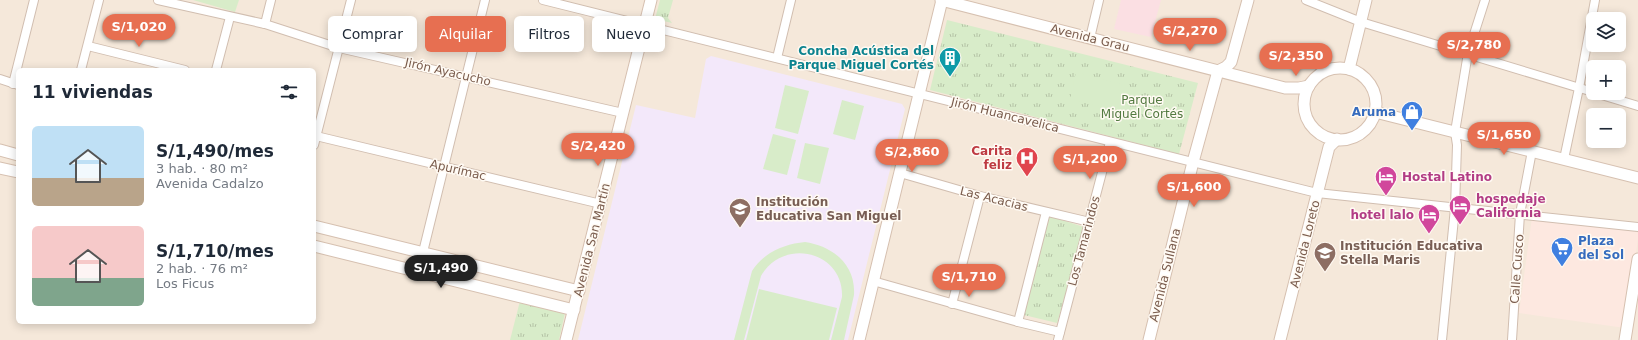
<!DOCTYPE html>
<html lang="es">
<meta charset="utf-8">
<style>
:root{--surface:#fff;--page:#f6f6f7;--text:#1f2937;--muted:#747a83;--accent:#e76f51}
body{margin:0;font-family:"DejaVu Sans",sans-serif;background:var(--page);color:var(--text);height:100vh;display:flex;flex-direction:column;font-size:15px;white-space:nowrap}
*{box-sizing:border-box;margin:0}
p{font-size:13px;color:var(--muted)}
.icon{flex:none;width:22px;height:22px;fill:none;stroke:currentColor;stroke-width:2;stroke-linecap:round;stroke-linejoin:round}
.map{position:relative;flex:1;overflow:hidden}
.sheet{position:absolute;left:16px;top:68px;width:300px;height:256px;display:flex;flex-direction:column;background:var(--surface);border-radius:6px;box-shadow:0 2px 10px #0003}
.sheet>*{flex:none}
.hud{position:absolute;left:328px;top:16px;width:380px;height:36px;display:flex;gap:8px}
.tools{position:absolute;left:1586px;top:12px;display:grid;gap:8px}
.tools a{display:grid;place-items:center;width:40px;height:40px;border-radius:6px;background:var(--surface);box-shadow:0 2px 10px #0003;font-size:20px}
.price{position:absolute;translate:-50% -34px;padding:0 9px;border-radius:14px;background:var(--accent);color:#fff;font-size:13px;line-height:26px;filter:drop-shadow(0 1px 2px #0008)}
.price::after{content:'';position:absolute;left:50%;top:24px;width:12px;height:9px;margin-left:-6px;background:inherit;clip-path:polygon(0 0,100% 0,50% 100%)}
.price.current{background:#222;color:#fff}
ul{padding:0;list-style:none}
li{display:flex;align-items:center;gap:12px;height:100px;padding:0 16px}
li span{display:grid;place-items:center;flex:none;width:112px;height:80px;border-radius:6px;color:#555}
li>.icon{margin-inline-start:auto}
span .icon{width:48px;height:48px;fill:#fffc;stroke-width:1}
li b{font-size:17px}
h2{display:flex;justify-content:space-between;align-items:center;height:48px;padding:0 16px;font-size:17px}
.pill{padding:0 14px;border-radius:6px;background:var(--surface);box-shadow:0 2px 10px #0003;font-size:14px;line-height:36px}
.pill.current{background:var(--accent);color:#fff}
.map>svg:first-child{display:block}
.residential{fill:#f5e8da;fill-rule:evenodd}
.commercial{fill:#fde8e0}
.education{fill:#f3e8fa}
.medical{fill:#fbdfe3}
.park{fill:url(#park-tufts)}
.pitch{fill:#d8ecc9}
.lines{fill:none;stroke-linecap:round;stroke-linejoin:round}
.street-casing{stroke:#d1beb0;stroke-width:10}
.secondary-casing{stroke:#d6c0b0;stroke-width:13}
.street{stroke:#fff;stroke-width:8}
.secondary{stroke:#fff;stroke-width:11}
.labels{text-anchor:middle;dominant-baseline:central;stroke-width:3;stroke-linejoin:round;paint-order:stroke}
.street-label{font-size:12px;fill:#7a5c4d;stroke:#fffaf3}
.culture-label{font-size:12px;font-weight:bold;fill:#0d838f;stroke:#fffaf3;text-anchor:end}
.park-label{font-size:12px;fill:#537a41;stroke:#fffaf3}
.shop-label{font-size:12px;font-weight:bold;fill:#366cbe;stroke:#fffaf3;text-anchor:end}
.health-label{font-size:12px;font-weight:bold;fill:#be3a42;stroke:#fffaf3;text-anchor:end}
.hotel-label{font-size:12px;font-weight:bold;fill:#b23c85;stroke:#fffaf3;text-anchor:start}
.education-label{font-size:12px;font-weight:bold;fill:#785e54;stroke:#fffaf3;text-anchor:start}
</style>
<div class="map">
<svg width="1638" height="340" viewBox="0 0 1638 340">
<defs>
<pattern id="park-tufts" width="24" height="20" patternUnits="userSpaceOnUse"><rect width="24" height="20" fill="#d8ecc9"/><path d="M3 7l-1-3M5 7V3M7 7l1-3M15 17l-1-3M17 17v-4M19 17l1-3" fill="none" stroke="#b4c2a5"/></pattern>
</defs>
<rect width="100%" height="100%" fill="#fdf6ec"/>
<path class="residential" d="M0,0H1638V340H0ZM1593,19H1619V45H1593ZM1593,67H1619V93H1593ZM18,70H314V322H18ZM1593,115H1619V141H1593Z"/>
<polygon class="commercial" points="1532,217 1635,229 1638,233 1638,239 1625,328 1519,313"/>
<polygon class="education" points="711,56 902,104 905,109 848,340 578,340 636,105 695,118 706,59"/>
<polygon class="medical" points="1121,0 1161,0 1151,37 1114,29"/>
<g class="park">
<polygon points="660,0 673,0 668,18 672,23 655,19"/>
<polygon points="947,20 1198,83 1179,154 930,90"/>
<polygon points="1049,216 1084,227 1072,274 1057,323 1024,315"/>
<polygon points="520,301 565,313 559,340 510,340"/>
</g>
<g class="pitch">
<polygon points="193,0 239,0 235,12"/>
<polygon points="1076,72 1125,85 1119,111 1070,99"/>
<polygon points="785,85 809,91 798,134 775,128"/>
<polygon points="842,100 864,106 855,140 833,134"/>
<polygon points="773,134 796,140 787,175 763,169"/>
<polygon points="805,143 829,148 820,184 797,178"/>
<path d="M805,242C832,246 856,264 854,295L844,340H831L842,297C844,251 783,237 761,276L744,340H734L752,271C763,253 784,244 805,242Z"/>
<polygon points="759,289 837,308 829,340 746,340"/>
</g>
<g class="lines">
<g class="street-casing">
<g id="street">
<polyline points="158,0 265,24 339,48 623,113"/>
<polyline points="543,0 1317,193 1638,227"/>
<polyline points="1306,0 1361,22 1593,92"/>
<polyline points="265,24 271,0"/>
<polyline points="1090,38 1099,0"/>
<polyline points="88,46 185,70"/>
<polyline points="777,58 791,0"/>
<polyline points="81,70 99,0"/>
<polyline points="216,70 230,17"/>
<polyline points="0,79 18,85"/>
<polyline points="13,84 34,0"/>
<polyline points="1595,93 1638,106"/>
<polyline points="316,136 601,204"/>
<polyline points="314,145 351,0"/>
<polyline points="1564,159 1579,88 1595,0"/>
<polyline points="900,173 980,196 1090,222"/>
<polyline points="423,252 485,0"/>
<polyline points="873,281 1018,322 1060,332"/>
<polyline points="952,304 980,196"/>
<polyline points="1018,322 1046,212"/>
<polyline points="1058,340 1110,142"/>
<polyline points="1442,340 1455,208 1457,145 1455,132 1468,53 1485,0"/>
<polyline points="1512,340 1520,214 1532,151"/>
</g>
</g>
<g class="secondary-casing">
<g id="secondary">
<polyline points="941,0 1285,88 1299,88 1309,86"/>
<circle cx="1340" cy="104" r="36"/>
<polyline points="1349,69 1366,0"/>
<polyline points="1375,112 1638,178"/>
<polyline points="0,150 18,155"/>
<polyline points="0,168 18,172"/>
<polyline points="314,226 579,291"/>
<polyline points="314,246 574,310"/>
<polyline points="566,340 651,0"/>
<polyline points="859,340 942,0"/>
<polyline points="1149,340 1193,162 1218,71 1226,67 1231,62 1248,0"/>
<polyline points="1280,340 1329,147 1337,139"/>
<polyline points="1625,340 1638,259"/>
</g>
</g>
<use href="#street" class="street"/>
<use href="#secondary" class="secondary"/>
</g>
<defs>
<g id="building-pin" transform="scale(1.15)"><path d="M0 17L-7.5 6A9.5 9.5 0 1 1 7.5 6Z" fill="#0f9aa8" stroke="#fffaf3"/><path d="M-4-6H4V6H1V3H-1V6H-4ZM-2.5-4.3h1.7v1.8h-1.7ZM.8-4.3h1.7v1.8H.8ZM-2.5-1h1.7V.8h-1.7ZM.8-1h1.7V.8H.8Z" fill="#fff"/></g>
<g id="shop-pin" transform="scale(1.15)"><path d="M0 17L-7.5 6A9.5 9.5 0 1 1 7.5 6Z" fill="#3f7fe0" stroke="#fffaf3"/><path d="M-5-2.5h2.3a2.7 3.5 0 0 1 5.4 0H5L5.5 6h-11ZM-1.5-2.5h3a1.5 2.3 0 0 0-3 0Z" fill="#fff"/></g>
<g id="hospital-pin" transform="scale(1.15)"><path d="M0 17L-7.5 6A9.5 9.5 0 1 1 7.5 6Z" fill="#e0444e" stroke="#fffaf3"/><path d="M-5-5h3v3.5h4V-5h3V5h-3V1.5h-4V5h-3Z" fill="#fff"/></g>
<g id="hotel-pin" transform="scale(1.15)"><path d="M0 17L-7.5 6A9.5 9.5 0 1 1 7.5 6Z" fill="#d1479c" stroke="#fffaf3"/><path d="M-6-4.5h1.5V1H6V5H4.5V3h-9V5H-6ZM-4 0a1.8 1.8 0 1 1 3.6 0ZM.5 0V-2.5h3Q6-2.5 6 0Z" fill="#fff"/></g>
<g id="school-pin" transform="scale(1.15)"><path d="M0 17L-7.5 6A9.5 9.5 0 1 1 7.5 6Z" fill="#8d6e63" stroke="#fffaf3"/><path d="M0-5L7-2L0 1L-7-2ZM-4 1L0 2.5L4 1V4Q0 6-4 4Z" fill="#fff"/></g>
<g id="supermarket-pin" transform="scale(1.15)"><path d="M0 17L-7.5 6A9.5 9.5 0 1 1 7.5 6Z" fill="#3f7fe0" stroke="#fffaf3"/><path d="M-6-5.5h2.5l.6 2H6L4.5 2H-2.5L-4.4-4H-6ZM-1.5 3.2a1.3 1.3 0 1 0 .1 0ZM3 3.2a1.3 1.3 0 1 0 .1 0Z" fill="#fff"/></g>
</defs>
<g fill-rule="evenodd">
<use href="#building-pin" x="950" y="58"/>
<use href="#shop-pin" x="1412" y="112"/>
<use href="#hospital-pin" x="1027" y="158"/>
<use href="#hotel-pin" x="1386" y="177"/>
<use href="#hotel-pin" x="1460" y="206"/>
<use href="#school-pin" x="740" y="209"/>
<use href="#hotel-pin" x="1429" y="215"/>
<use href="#supermarket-pin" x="1562" y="248"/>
<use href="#school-pin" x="1325" y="253"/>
</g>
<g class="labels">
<g class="street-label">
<text transform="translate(1090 38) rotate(14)">Avenida Grau</text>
<text transform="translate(448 72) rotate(13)">Jirón Ayacucho</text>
<text transform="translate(1005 115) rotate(14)">Jirón Huancavelica</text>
<text transform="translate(458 170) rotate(13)">Apurímac</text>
<text transform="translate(994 199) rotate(14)">Las Acacias</text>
<text transform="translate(592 240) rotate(-76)">Avenida San Martín</text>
<text transform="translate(1084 241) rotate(-75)">Los Tamarindos</text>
<text transform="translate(1305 244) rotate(-76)">Avenida Loreto</text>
<text transform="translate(1517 269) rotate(-86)">Calle Cusco</text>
<text transform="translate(1165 275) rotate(-76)">Avenida Sullana</text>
</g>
<g class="culture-label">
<text x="934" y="51">Concha Acústica del<tspan x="934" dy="14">Parque Miguel Cortés</tspan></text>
</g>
<g class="park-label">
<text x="1142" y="100">Parque<tspan x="1142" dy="14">Miguel Cortés</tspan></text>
</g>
<g class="shop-label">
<text x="1396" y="112">Aruma</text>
<text x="1578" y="241" text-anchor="start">Plaza<tspan x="1578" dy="14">del Sol</tspan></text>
</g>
<g class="health-label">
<text x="1012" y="151">Carita<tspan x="1012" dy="14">feliz</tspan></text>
</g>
<g class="hotel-label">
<text x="1402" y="177">Hostal Latino</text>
<text x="1476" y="199">hospedaje<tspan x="1476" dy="14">California</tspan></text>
<text x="1414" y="215" text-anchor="end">hotel lalo</text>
</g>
<g class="education-label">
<text x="756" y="202">Institución<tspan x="756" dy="14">Educativa San Miguel</tspan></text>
<text x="1340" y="246">Institución Educativa<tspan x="1340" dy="14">Stella Maris</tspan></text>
</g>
</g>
</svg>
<div class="tools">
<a><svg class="icon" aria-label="layers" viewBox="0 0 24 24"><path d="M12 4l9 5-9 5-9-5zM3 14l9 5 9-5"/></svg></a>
<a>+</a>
<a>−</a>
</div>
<b class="price" style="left:139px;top:48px">S/1,020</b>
<b class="price" style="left:1190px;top:52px">S/2,270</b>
<b class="price" style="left:1474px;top:66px">S/2,780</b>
<b class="price" style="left:1296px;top:77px">S/2,350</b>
<b class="price" style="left:1504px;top:156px">S/1,650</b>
<b class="price" style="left:598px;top:167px">S/2,420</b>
<b class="price" style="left:912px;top:173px">S/2,860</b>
<b class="price" style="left:1090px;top:180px">S/1,200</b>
<b class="price" style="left:1194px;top:208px">S/1,600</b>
<b class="price current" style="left:441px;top:289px">S/1,490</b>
<b class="price" style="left:969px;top:298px">S/1,710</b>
<div class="hud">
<a class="pill">Comprar</a>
<a class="pill current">Alquilar</a>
<a class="pill">Filtros</a>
<a class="pill">Nuevo</a>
</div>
<section class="sheet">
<h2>11 viviendas<svg class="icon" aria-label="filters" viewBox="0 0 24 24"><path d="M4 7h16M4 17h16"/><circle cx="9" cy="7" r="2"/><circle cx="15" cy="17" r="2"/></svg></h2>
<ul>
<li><span style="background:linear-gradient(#bfe0f5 65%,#b9a48a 0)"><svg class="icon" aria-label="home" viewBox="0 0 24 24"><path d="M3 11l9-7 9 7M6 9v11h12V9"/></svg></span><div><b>S/1,490/mes</b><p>3 hab. · 80 m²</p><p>Avenida Cadalzo</p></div></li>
<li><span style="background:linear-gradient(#f6c9c9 65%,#7fa58c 0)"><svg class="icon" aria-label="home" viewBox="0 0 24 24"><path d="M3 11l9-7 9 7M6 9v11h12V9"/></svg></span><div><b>S/1,710/mes</b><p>2 hab. · 76 m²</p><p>Los Ficus</p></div></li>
</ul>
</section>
</div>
